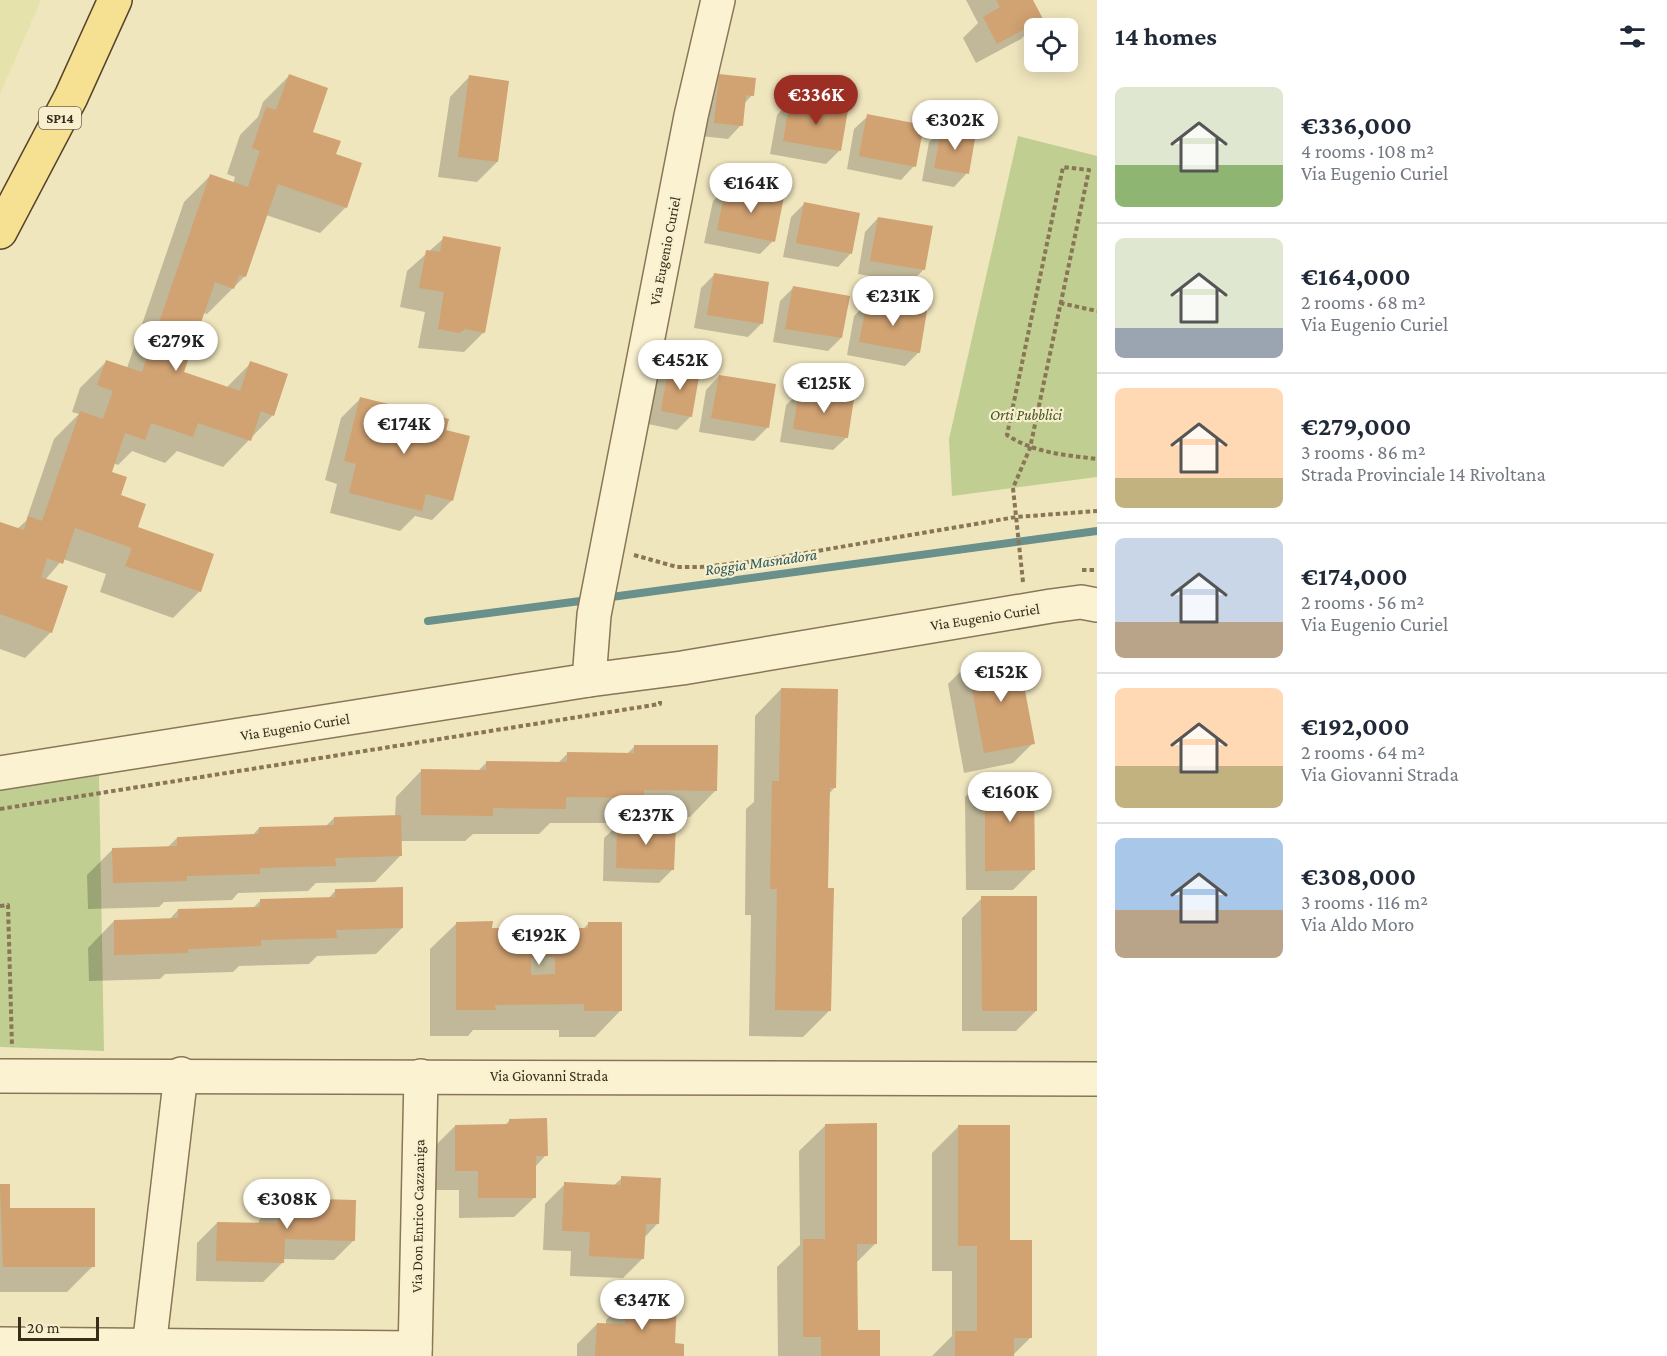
<!DOCTYPE html>
<meta charset="utf-8">
<style>
:root{--surface:#fff;--page:#f2f2f3;--text:#1f2937;--muted:#747a83;--line:#e0e1e3;--accent:#9c2e23}
body{margin:0;font-family:"Crimson Pro",serif;background:var(--page);color:var(--text);height:100vh;display:flex;flex-direction:column;font-size:22px;white-space:nowrap}
*{box-sizing:border-box;margin:0}
p{font-size:20px;color:var(--muted)}
.icon{flex:none;width:33px;height:33px;fill:none;stroke:currentColor;stroke-width:2;stroke-linecap:round;stroke-linejoin:round}
.map{position:relative;flex:1;overflow:hidden}
.panel{display:flex;flex-direction:column;background:var(--surface);width:570px}
.panel>*{flex:none}
.controls{position:absolute;left:1024px;top:18px;display:grid;gap:12px}
.controls a{display:grid;place-items:center;width:54px;height:54px;border-radius:9px;background:var(--surface);box-shadow:0 3px 15px #0003;font-size:30px}
.scale{position:absolute;left:18px;bottom:15px;width:81px;box-sizing:border-box;padding-left:6px;border:3px solid #382c1b;border-top:0;font-size:16px;line-height:21px;white-space:nowrap;color:#382c1b;-webkit-text-stroke:4px #f7efce;paint-order:stroke}
.price{position:absolute;translate:-50% -51px;padding:0 14px;border-radius:21px;background:#fff;color:#222;font-size:20px;line-height:39px;filter:drop-shadow(0 2px 3px #0008)}
.price::after{content:'';position:absolute;left:50%;top:36px;width:18px;height:14px;margin-left:-9px;background:inherit;clip-path:polygon(0 0,100% 0,50% 100%)}
.price.selected{background:var(--accent);color:#fff}
ul{padding:0;list-style:none}
li{display:flex;align-items:center;gap:18px;height:150px;padding:0 18px}
li+li{border-top:2px solid var(--line)}
li span{display:grid;place-items:center;flex:none;width:168px;height:120px;border-radius:9px;color:#555}
li>.icon{margin-inline-start:auto}
span .icon{width:72px;height:72px;fill:#fffc;stroke-width:1}
li b{font-size:26px}
h2{display:flex;justify-content:space-between;align-items:center;height:72px;padding:0 18px;font-size:26px}
main{display:flex;flex:1;min-height:0}
.map>svg:first-child{display:block}
.farmland{fill:#e6e2ab}
.green{fill:#c1ce92}
.shadow{fill:#0003}
.lines{fill:none;stroke-linecap:round;stroke-linejoin:round}
.stream{stroke:#69908a;stroke-width:8}
.building{fill:#d1a272;fill-rule:evenodd}
.minor-casing{stroke:#897656;stroke-width:36}
.major-casing{stroke:#56432b;stroke-width:36}
.path{stroke:#897656;stroke-width:4;stroke-dasharray:4.5 3;stroke-linecap:butt}
.minor{stroke:#fbf2d2;stroke-width:33}
.major{stroke:#f6e193;stroke-width:33}
.labels{text-anchor:middle;dominant-baseline:central;stroke-width:4.5;stroke-linejoin:round;paint-order:stroke}
.shield{fill:#f7efce;stroke:#716651;stroke-width:1.5}
.shield-label{font-size:14px;font-weight:bold;fill:#382c1b}
.street-label{font-size:15px;fill:#382c1b;stroke:#f7efce}
.park-label{font-size:15px;font-style:italic;fill:#435521;stroke:#f7efce}
.water-label{font-size:16px;font-style:italic;fill:#2a5759;stroke:#f7efce}
</style>
<main>
<div class="map">
<svg width="1097" height="1356" viewBox="0 0 1097 1356">
<rect width="100%" height="100%" fill="#f0e6be"/>
<polygon class="farmland" points="0,0 41,0 0,94"/>
<g class="green">
<polygon points="1018,136 1097,156 1097,477 952,496 949,439"/>
<polygon points="99,775 104,1051 0,1047 0,789"/>
</g>
<g class="shadow">
<polygon points="966,0 1031,0 1041,19 1021,39 976,63 963,38 978,23"/>
<polygon points="289,76 311,133 335,155 346,207 320,233 266,215 245,276 207,314 203,313 182,373 226,388 251,363 273,415 223,467 177,451 165,463 132,451 118,465 113,463 110,473 137,528 200,591 173,618 100,592 106,574 63,559 45,580 51,632 25,658 0,649 0,524 17,529 26,521 54,439 79,414 72,412 80,388 107,361 127,368 184,202 210,176 233,184 235,177 227,174 240,135 258,117 263,102"/>
<polygon points="470,76 497,162 477,182 438,177 450,97"/>
<polygon points="719,76 752,95 744,104 741,125 728,139 701,136 706,89"/>
<polygon points="790,101 840,150 826,164 770,154 777,115"/>
<polygon points="868,116 914,166 901,180 847,169 854,129"/>
<polygon points="943,129 967,173 954,187 922,181 929,142"/>
<polygon points="727,187 773,241 760,254 704,243 713,201"/>
<polygon points="804,204 851,253 838,267 783,257 791,217"/>
<polygon points="878,218 924,269 911,283 858,274 865,232"/>
<polygon points="444,238 484,332 464,352 418,348 425,312 400,307 407,271"/>
<polygon points="714,275 762,323 748,337 694,328 701,288"/>
<polygon points="793,288 841,338 828,351 773,342 780,301"/>
<polygon points="867,303 919,352 905,366 847,355 854,316"/>
<polygon points="670,367 691,416 677,430 648,424 656,380"/>
<polygon points="719,376 768,427 754,441 699,432 706,390"/>
<polygon points="800,392 847,437 833,450 780,442 786,405"/>
<polygon points="361,398 444,431 452,500 432,520 415,516 400,531 330,513 337,484 325,480 341,418"/>
<polygon points="968,664 1033,743 1013,763 964,773 948,684"/>
<polygon points="781,689 835,787 829,794 827,889 830,1010 803,1037 749,1036 751,915 745,915 746,809 754,802 755,716"/>
<polygon points="635,746 716,790 690,817 624,816 616,823 550,823 539,834 473,834 465,841 401,841 401,855 375,882 316,883 308,891 238,893 232,900 164,902 159,907 88,909 87,875 113,849 168,847 177,838 252,836 259,828 326,826 334,818 395,817 396,797 422,770 478,771 486,763 557,764 567,754 627,754"/>
<polygon points="985,777 1033,870 1013,890 966,890 965,797"/>
<polygon points="618,825 673,869 659,883 603,881 604,838"/>
<polygon points="335,891 402,928 376,954 317,956 309,964 239,966 233,972 165,974 160,979 89,981 88,948 114,921 169,920 178,910 253,908 261,900 328,899"/>
<polygon points="982,898 1036,1011 1016,1031 962,1031 962,918"/>
<polygon points="457,923 491,930 582,930 588,924 621,1010 595,1037 559,1037 559,1030 473,1030 468,1036 430,1036 430,949"/>
<polygon points="510,1120 546,1155 535,1167 535,1197 514,1217 459,1218 459,1190 436,1190 435,1146 455,1126 504,1126"/>
<polygon points="826,1125 875,1244 856,1263 856,1331 879,1356 778,1356 777,1267 800,1245 799,1151"/>
<polygon points="959,1126 1008,1242 1030,1338 1012,1356 932,1356 952,1336 952,1271 932,1271 932,1153"/>
<polygon points="622,1178 657,1224 644,1238 643,1258 623,1278 570,1276 571,1251 543,1250 545,1204 565,1184 613,1186"/>
<polygon points="0,1186 9,1186 9,1209 93,1266 67,1292 0,1292"/>
<polygon points="279,1200 354,1240 334,1260 283,1259 283,1262 263,1282 196,1281 197,1243 217,1223 259,1224 259,1220"/>
<polygon points="626,1300 674,1345 683,1356 577,1356 577,1344 597,1324 606,1325 606,1320"/>
</g>
<g class="lines">
<g class="stream">
<polyline points="604,598 1097,531"/>
<polyline points="428,621 588,600"/>
</g>
</g>
<g class="building">
<polygon points="996,0 1033,0 1043,19 997,44 983,17 1000,7"/>
<polygon points="289,74 328,88 313,132 341,141 336,154 362,163 347,208 278,184 246,277 239,275 234,289 215,282 184,372 240,391 250,361 288,374 274,416 261,411 251,441 198,423 193,437 151,423 145,440 125,433 112,472 127,477 121,495 146,504 138,527 214,554 201,592 125,566 132,548 75,528 63,564 47,558 41,577 68,586 52,633 0,614 0,522 24,530 28,516 42,521 80,411 103,419 113,391 97,385 106,360 142,372 210,174 248,187 260,151 252,148 266,107 276,110"/>
<polygon points="719,74 756,78 754,96 746,95 743,126 714,123"/>
<polygon points="469,75 509,81 498,162 458,157"/>
<polygon points="790,100 848,110 841,151 783,141"/>
<polygon points="867,114 924,125 916,167 859,156"/>
<polygon points="942,127 976,133 969,174 934,168"/>
<polygon points="726,186 784,197 775,242 717,230"/>
<polygon points="804,202 860,213 852,254 796,243"/>
<polygon points="878,217 933,226 925,270 870,261"/>
<polygon points="443,236 501,247 485,333 465,329 459,333 438,329 444,292 419,288 426,250 440,252"/>
<polygon points="714,273 769,282 763,324 707,315"/>
<polygon points="793,286 850,296 842,338 785,329"/>
<polygon points="867,301 927,311 920,353 859,342"/>
<polygon points="669,365 700,371 692,417 661,411"/>
<polygon points="719,375 776,384 769,428 711,418"/>
<polygon points="799,390 854,399 848,438 793,429"/>
<polygon points="360,397 449,419 446,430 470,436 453,501 426,494 422,511 349,493 356,464 344,461"/>
<polygon points="1018,653 1035,744 984,753 967,662"/>
<polygon points="781,688 838,689 836,788 830,788 828,888 834,888 831,1011 775,1010 777,889 770,889 772,781 779,781"/>
<polygon points="634,745 718,745 717,791 644,790 644,798 566,797 566,809 493,808 493,816 421,815 421,769 486,770 486,761 567,762 567,752 634,753"/>
<polygon points="1034,775 1035,870 985,871 985,776"/>
<polygon points="401,815 402,856 335,858 336,866 260,868 260,874 187,876 187,881 113,883 112,848 177,846 177,837 259,834 259,827 334,825 334,817"/>
<polygon points="617,823 676,825 674,870 616,868"/>
<polygon points="403,887 403,928 336,930 337,938 261,940 261,946 188,949 188,953 114,955 114,920 178,918 178,909 260,907 260,899 335,897 335,889"/>
<polygon points="981,896 1037,896 1037,1011 982,1011"/>
<path d="M493,921L492,928H588V922H622V1011H584V1004L495,1005L496,1010H456V922ZM555,957V974L531,975V958Z"/>
<polygon points="547,1118 548,1156 536,1156 536,1198 478,1198 478,1171 455,1171 455,1125 509,1124 509,1119"/>
<polygon points="877,1123 877,1244 857,1244 858,1330 880,1330 880,1356 821,1356 821,1337 803,1337 803,1239 825,1239 825,1124"/>
<polygon points="958,1125 1010,1125 1010,1240 1032,1240 1032,1338 1014,1338 1014,1356 955,1356 955,1331 977,1331 977,1246 958,1246"/>
<polygon points="621,1176 661,1178 659,1224 646,1224 644,1259 589,1256 590,1232 562,1231 564,1182 621,1185"/>
<polygon points="0,1184 10,1184 10,1208 95,1208 95,1267 3,1267"/>
<polygon points="279,1198 356,1200 355,1241 285,1239 284,1263 216,1261 217,1222 278,1223"/>
<polygon points="626,1299 677,1301 675,1343 684,1344 684,1356 595,1356 597,1323 625,1324"/>
</g>
<g class="lines">
<g class="minor-casing">
<g id="minor">
<polyline points="589,680 682,668 1051,606 1081,602 1097,605"/>
<polyline points="0,773 589,680 594,615 691,116 718,0"/>
<polyline points="0,1076 1097,1079"/>
<polyline points="0,1344 415,1348"/>
<polyline points="148,1356 181,1074"/>
<polyline points="415,1356 421,1076"/>
</g>
</g>
<g class="major-casing">
<polyline id="major" points="0,232 71,97 115,0"/>
</g>
<g class="path">
<polyline points="1060,303 1097,311"/>
<polyline points="634,555 677,567 701,567 764,560 1016,517 1097,511"/>
<polyline points="1082,570 1097,570"/>
<path d="M1023,582L1013,488L1030,448L1089,170L1063,167L1007,435C1034,453 1065,455 1097,459"/>
<polyline points="0,809 660,704 660,701"/>
<polyline points="0,906 8,905 12,1047"/>
</g>
<use href="#minor" class="minor"/>
<use href="#major" class="major"/>
</g>
<g class="labels">
<rect class="shield" x="39" y="107" width="42" height="22" rx="4.5"/>
<g class="shield-label">
<text x="60" y="118">SP14</text>
</g>
<g class="street-label">
<text transform="translate(665 251) rotate(-79)">Via Eugenio Curiel</text>
<text transform="translate(985 617) rotate(-9)">Via Eugenio Curiel</text>
<text transform="translate(295 727) rotate(-9)">Via Eugenio Curiel</text>
<text x="549" y="1076">Via Giovanni Strada</text>
<text transform="translate(418 1216) rotate(-89)">Via Don Enrico Cazzaniga</text>
</g>
<g class="park-label">
<text x="1026" y="415">Orti Pubblici</text>
</g>
<g class="water-label">
<text transform="translate(761 562) rotate(-8)">Roggia Masnadora</text>
</g>
</g>
</svg>
<div class="controls">
<a><svg class="icon" aria-label="locate" viewBox="0 0 24 24"><circle cx="12" cy="12" r="6"/><path d="M12 2v4M12 18v4M2 12h4M18 12h4"/></svg></a>
</div>
<div class="scale">20 m</div>
<b class="price selected" style="left:816px;top:126px">€336K</b>
<b class="price" style="left:955px;top:151px">€302K</b>
<b class="price" style="left:751px;top:214px">€164K</b>
<b class="price" style="left:893px;top:327px">€231K</b>
<b class="price" style="left:176px;top:372px">€279K</b>
<b class="price" style="left:680px;top:391px">€452K</b>
<b class="price" style="left:824px;top:414px">€125K</b>
<b class="price" style="left:404px;top:455px">€174K</b>
<b class="price" style="left:1001px;top:703px">€152K</b>
<b class="price" style="left:1010px;top:823px">€160K</b>
<b class="price" style="left:646px;top:846px">€237K</b>
<b class="price" style="left:539px;top:966px">€192K</b>
<b class="price" style="left:287px;top:1230px">€308K</b>
<b class="price" style="left:642px;top:1331px">€347K</b>
</div>
<section class="panel">
<h2>14 homes<svg class="icon" aria-label="filters" viewBox="0 0 24 24"><path d="M4 7h16M4 17h16"/><circle cx="9" cy="7" r="2"/><circle cx="15" cy="17" r="2"/></svg></h2>
<ul>
<li><span style="background:linear-gradient(#dfe7d0 65%,#8fb573 0)"><svg class="icon" aria-label="home" viewBox="0 0 24 24"><path d="M3 11l9-7 9 7M6 9v11h12V9"/></svg></span><div><b>€336,000</b><p>4 rooms · 108 m²</p><p>Via Eugenio Curiel</p></div></li>
<li><span style="background:linear-gradient(#dfe7d0 75%,#9aa5b1 0)"><svg class="icon" aria-label="home" viewBox="0 0 24 24"><path d="M3 11l9-7 9 7M6 9v11h12V9"/></svg></span><div><b>€164,000</b><p>2 rooms · 68 m²</p><p>Via Eugenio Curiel</p></div></li>
<li><span style="background:linear-gradient(#ffd9b3 75%,#c2b280 0)"><svg class="icon" aria-label="home" viewBox="0 0 24 24"><path d="M3 11l9-7 9 7M6 9v11h12V9"/></svg></span><div><b>€279,000</b><p>3 rooms · 86 m²</p><p>Strada Provinciale 14 Rivoltana</p></div></li>
<li><span style="background:linear-gradient(#c9d6e8 70%,#b9a48a 0)"><svg class="icon" aria-label="home" viewBox="0 0 24 24"><path d="M3 11l9-7 9 7M6 9v11h12V9"/></svg></span><div><b>€174,000</b><p>2 rooms · 56 m²</p><p>Via Eugenio Curiel</p></div></li>
<li><span style="background:linear-gradient(#ffd9b3 65%,#c2b280 0)"><svg class="icon" aria-label="home" viewBox="0 0 24 24"><path d="M3 11l9-7 9 7M6 9v11h12V9"/></svg></span><div><b>€192,000</b><p>2 rooms · 64 m²</p><p>Via Giovanni Strada</p></div></li>
<li><span style="background:linear-gradient(#a9c7e8 60%,#b9a48a 0)"><svg class="icon" aria-label="home" viewBox="0 0 24 24"><path d="M3 11l9-7 9 7M6 9v11h12V9"/></svg></span><div><b>€308,000</b><p>3 rooms · 116 m²</p><p>Via Aldo Moro</p></div></li>
</ul>
</section>
</main>
